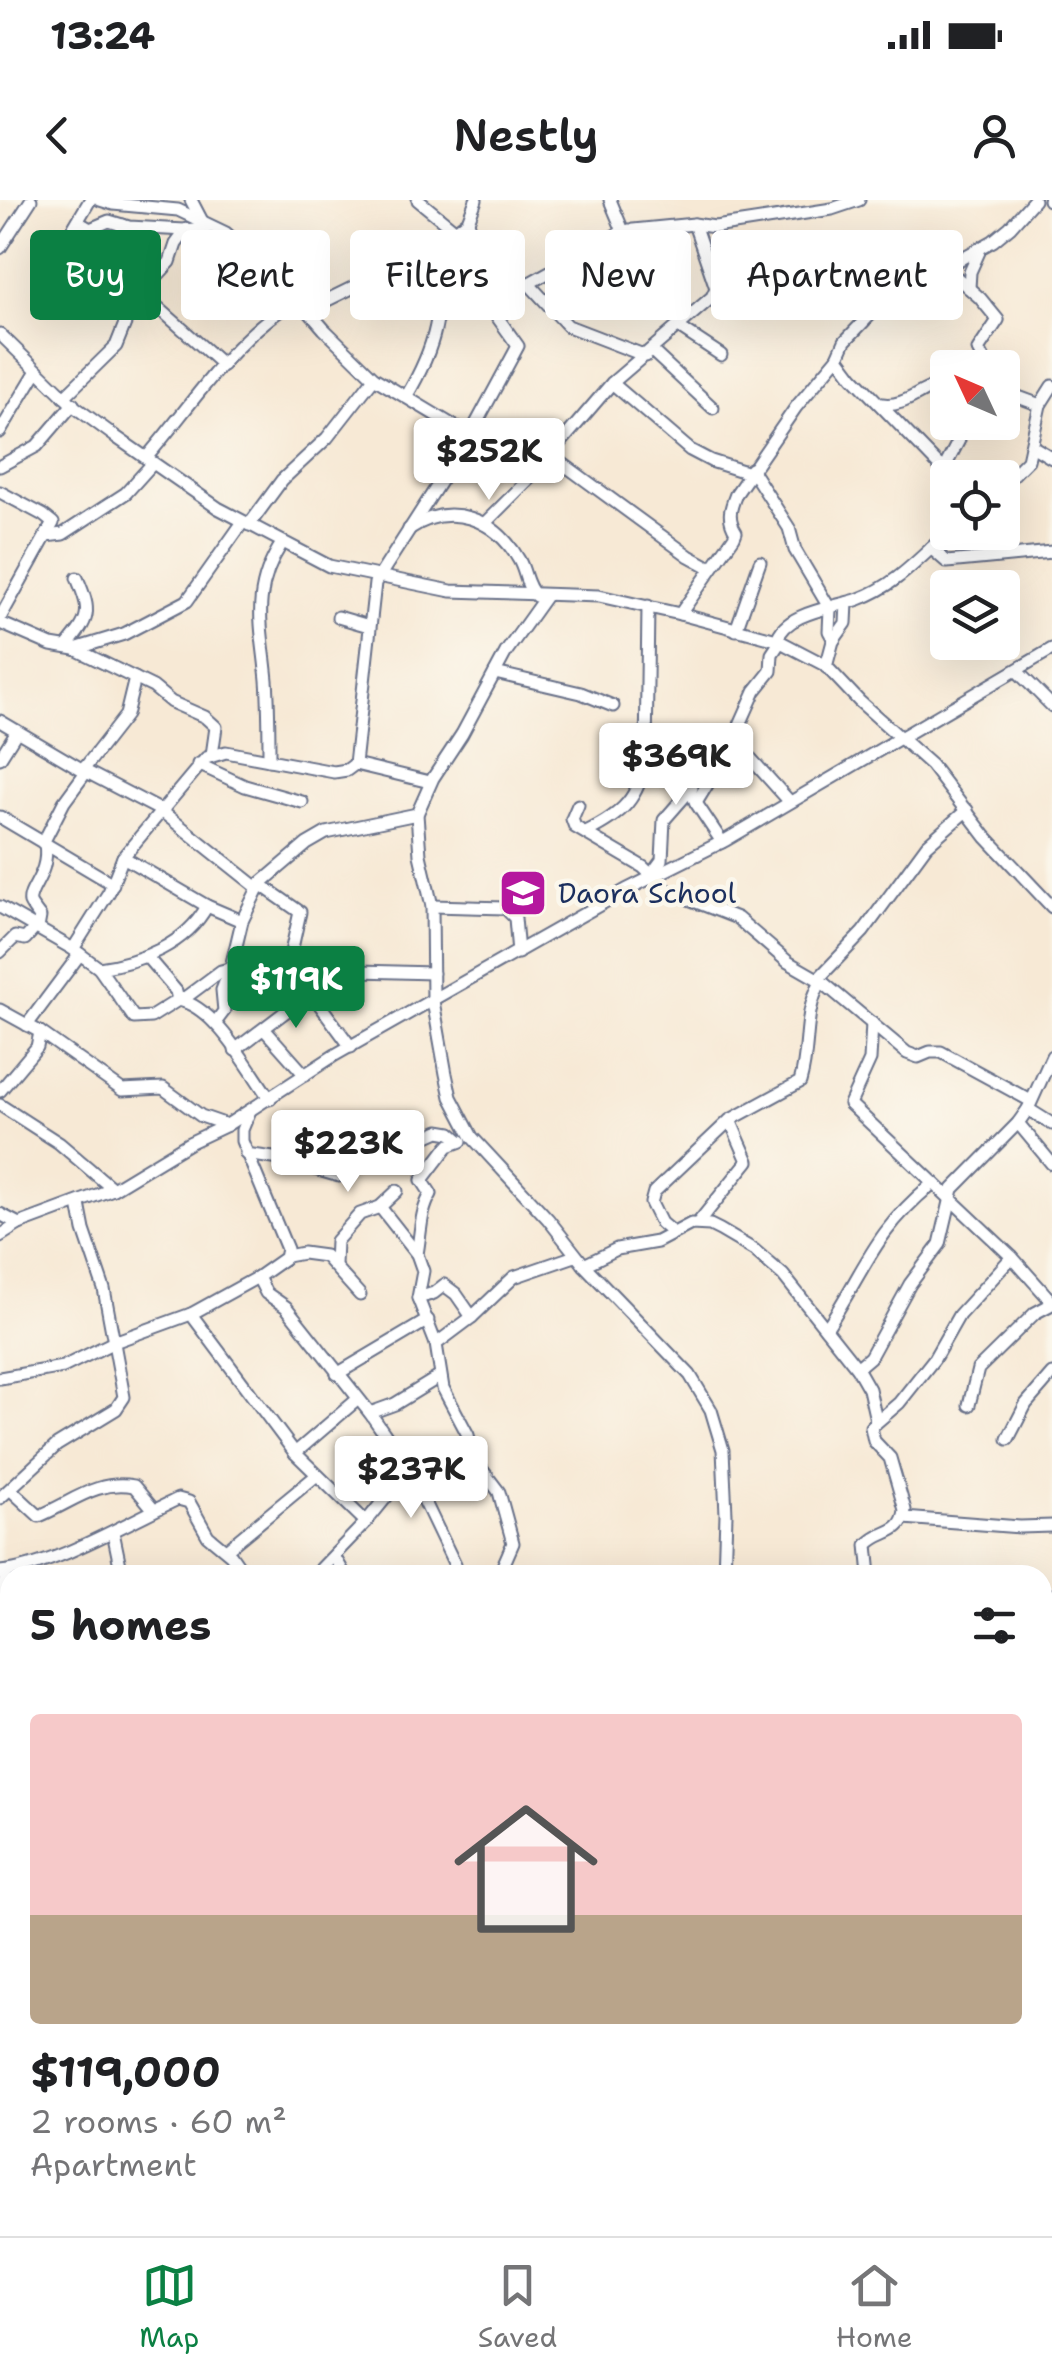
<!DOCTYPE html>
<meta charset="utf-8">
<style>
:root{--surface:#fff;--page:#f6f6f6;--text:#202124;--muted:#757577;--line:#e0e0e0;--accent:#0b8043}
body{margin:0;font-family:"Shantell Sans",sans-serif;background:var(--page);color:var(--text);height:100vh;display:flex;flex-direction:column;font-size:38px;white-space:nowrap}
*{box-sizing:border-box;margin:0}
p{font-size:32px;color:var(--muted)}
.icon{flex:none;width:55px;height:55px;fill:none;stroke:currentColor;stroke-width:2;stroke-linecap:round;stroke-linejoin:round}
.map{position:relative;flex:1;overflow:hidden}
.drawer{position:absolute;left:0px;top:1365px;width:1052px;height:672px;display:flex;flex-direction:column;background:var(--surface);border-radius:30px 30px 0 0;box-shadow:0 10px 40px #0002}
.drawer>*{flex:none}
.guide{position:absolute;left:30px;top:30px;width:992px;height:90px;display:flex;gap:20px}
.needle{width:65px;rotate:314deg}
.buttons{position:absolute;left:930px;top:150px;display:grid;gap:20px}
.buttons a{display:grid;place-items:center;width:90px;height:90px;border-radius:10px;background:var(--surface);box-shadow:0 10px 40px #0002;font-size:50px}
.price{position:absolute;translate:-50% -85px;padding:0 22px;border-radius:10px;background:#fff;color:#222;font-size:32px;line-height:65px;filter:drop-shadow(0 2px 5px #0008)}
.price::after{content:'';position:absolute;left:50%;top:60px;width:30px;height:22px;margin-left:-15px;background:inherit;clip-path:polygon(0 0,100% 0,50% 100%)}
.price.selected{background:var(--accent);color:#fff}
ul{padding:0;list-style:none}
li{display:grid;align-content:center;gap:20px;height:530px;padding:0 30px}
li+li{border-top:2px solid var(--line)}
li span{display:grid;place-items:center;height:310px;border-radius:10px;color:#555}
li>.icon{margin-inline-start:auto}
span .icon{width:180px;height:180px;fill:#fffc;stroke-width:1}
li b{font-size:42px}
h2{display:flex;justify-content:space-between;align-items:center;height:120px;padding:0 30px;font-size:42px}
.tag{padding:0 35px;border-radius:10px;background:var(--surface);box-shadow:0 10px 40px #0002;font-size:35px;line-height:90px}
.tag.selected{background:var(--accent);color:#fff}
.status{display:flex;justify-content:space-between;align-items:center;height:70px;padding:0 50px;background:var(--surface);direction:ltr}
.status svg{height:28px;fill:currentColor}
header{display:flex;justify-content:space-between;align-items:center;height:130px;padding:0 30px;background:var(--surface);font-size:45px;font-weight:600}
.dock{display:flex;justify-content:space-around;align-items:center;height:140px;border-top:2px solid var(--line);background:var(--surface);font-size:28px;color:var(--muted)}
.dock a{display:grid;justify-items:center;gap:5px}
.dock .selected{color:var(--accent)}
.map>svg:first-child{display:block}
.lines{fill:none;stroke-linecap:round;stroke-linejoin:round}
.minor-casing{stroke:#687088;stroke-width:15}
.minor{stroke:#fff;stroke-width:11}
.labels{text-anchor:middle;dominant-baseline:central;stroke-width:9;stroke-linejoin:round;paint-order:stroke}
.poi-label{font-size:28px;fill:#1b2f5e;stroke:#fbf7ec;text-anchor:start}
</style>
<div class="status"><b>13:24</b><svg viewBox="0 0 49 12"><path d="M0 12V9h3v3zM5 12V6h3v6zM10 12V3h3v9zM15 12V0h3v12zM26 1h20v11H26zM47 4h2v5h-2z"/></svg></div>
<header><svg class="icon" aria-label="back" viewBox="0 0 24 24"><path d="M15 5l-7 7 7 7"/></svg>Nestly<svg class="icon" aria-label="person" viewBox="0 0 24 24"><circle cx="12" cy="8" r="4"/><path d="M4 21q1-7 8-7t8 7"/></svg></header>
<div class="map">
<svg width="1052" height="2036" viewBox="0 0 1052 2036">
<rect width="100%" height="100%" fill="#fbf7ec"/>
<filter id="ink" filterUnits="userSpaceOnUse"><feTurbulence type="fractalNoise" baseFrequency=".01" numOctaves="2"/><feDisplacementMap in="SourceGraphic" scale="20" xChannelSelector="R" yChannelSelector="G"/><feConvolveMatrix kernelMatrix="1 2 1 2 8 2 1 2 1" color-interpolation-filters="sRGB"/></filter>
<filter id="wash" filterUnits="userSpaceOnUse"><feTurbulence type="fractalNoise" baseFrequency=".0048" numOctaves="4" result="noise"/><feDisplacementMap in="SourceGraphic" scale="40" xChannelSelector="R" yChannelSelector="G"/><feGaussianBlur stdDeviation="2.25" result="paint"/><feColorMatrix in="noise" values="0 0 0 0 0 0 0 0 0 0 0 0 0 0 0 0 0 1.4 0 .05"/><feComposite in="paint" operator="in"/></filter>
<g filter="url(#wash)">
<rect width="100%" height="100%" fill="#f7e9d5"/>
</g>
<g filter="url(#ink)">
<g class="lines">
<g class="minor-casing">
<g id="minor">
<polyline points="100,0 113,4 178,10 226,33 291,91 324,129 374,178 534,274"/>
<polyline points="191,0 202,21"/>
<polyline points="418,0 457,32"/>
<polyline points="610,0 623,31"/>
<polyline points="1049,0 1052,1"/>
<polyline points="78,22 90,29 109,21 129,27 185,30 212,27"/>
<polyline points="123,25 121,40 134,105"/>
<polyline points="629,30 667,97"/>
<polyline points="0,48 31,0"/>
<polyline points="946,68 980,98 998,120 978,150 988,168"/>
<polyline points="45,76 90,0"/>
<polyline points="528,83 568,126 646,156"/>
<polyline points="969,88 970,72 979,52"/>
<polyline points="142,93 223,165"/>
<polyline points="440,106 467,105 515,91 623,31 694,24 715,27 832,9 859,0"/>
<polyline points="307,110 362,83 409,67 468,21 476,0"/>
<polyline points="680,128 721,155"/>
<polyline points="0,134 75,207 116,237 218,308 329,366 451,391 599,396 680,414 777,440 825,465 859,501 931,565 986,637 1052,707"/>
<polyline points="652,151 713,208"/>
<polyline points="838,157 853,177 951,278"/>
<polyline points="612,183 690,250 711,261 749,273"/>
<polyline points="1002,191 1040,205"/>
<polyline points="64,197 116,146 130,111 146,88 170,62 176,44 187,29"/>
<path d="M406,197C442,137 440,108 442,40"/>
<path d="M882,204C908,208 923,184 948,184"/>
<polyline points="0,232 36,172"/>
<polyline points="1032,246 1052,258"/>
<polyline points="551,255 689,356 711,368"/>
<path d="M146,258C194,203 234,135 298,99"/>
<polyline points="0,266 37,246 73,204"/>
<polyline points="751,269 789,328 795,350 830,409 829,431 834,440"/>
<polyline points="946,272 947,263 959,240 953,222"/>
<polyline points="1002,286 1028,260 1040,205 1052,186"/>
<polyline points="0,292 43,315 53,323 0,418"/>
<polyline points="484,324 534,274 612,183 712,97 716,88 694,24"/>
<polyline points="249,325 282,280 327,238 374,178"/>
<path d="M409,329C450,301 495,318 519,360C526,372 525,385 536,396"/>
<polyline points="46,336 63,334 126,293 153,263"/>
<polyline points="931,348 947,362 1052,352"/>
<polyline points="546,396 506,452 462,534 433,578 417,614 420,655 432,706 433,801 446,874 451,897 472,937 548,1019 584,1065 690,1175 711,1210 723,1250 726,1314 724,1375"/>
<path d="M680,414L734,337L736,332C727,318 730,309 736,294L796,207L838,157L845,141L871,114L919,82L993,41L1010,27L1034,0"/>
<polyline points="338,417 369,426"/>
<polyline points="0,423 51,445 75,449 153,487 171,502 205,517 216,527 212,555"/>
<polyline points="736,430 760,362"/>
<path d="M777,440C785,412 834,408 859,399C897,385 919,358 949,332"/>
<path d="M66,447C90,418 92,413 77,378"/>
<polyline points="75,449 124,434 187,401 243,322"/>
<polyline points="826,467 833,441 846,423 847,403"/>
<polyline points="1017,471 1052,506"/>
<polyline points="495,473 581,493 613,506"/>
<polyline points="0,521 83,570 160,610 258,688"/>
<polyline points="734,540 790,602"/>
<polyline points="646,557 668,560 679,566 696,603 722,642"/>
<polyline points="0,558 17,531"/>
<path d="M269,560C269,533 269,506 267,480C262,426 250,392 282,343"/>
<polyline points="198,564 245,586 302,602"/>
<polyline points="355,564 430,582"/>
<polyline points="83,570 126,515 135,478"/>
<polyline points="696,603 730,547 755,491 771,471 772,454 780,442"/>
<polyline points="578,605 572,619 575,627 643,667 668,691 737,718 788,762 821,781 907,853 918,857 930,852 941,852 1031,901"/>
<polyline points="0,617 113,684"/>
<path d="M586,632C623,614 639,598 646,557L648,406"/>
<polyline points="43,643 64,602 86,572"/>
<polyline points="123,657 207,706 242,721"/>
<polyline points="651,675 662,660 664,620 692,588"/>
<polyline points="260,684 300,712 286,775"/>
<polyline points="432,706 505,708 515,718 518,753"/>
<path d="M0,707L73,749L99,768L134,818L151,817L178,800C215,806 249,870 270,899"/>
<path d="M38,728L40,717C39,716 30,704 30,703C27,689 50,675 45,644"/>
<polyline points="73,749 109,692 123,657 206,558 226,552 334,572 347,570 355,564 375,383 470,235 518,146 488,104 468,21"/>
<polyline points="0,752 15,737 25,739 36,727"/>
<polyline points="146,756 176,791 178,800"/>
<path d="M99,768C140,762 186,745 207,706"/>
<polyline points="818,779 863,732 927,645 967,610"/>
<polyline points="314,785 324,795 320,805 351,847"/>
<polyline points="182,800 221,771 244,765 259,765 292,777 360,771 433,773"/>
<polyline points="0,810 40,832 122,890 163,888 201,916 227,925"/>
<polyline points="215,823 224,811 222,790 231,767 242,721 260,684 307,644 326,633 417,614"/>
<polyline points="872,823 870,860 850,904 1012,1057 1052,1102"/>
<polyline points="27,825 80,754"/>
<polyline points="265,830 305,875"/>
<polyline points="235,850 297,803 324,774"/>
<polyline points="0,891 37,847 40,832"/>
<polyline points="0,905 59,943 113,989"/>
<polyline points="1028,909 1052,924"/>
<polyline points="1018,923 1052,964"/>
<polyline points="246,954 280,959 339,976 439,931 451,933 460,941"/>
<polyline points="380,1007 417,1054 423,1071 418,1098 436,1144"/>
<polyline points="0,1014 19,1024"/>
<polyline points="698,1023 748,961 730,920"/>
<path d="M673,1033L661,1023L651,1003L654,992L730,920L800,882C811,845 802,816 821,781"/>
<polyline points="0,1036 19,1024 113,989 189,943 227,925 335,855 626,690 726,640 1052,449"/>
<path d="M417,1054C421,1033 420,1012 431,994L422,980L448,946L461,941"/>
<polyline points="287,1056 303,1053 325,1056 360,1095"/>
<polyline points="335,1065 336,1041 360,1014 380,1007 397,991"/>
<polyline points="584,1065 617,1049 657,1042 691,1024 710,1025 720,1030 754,1050 783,1075 857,1168 869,1189 876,1220"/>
<polyline points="258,1077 266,1093 286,1107 370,1213 409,1269 455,1365"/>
<polyline points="418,1098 434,1093 444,1085 456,1094 472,1117"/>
<polyline points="191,1114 295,1253 366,1322"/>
<path d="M826,1129C865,1070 874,1032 931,985"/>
<polyline points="857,1168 870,1157 910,1084 940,1044 953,989 1018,923 1028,909 1052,856"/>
<polyline points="337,1174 428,1120"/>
<polyline points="0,1178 63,1167 114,1142 191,1114 258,1077 285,1058 287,1049 242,941 242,930 249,913"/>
<polyline points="969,1205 978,1169 1035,1113 1052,1104"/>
<polyline points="370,1213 395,1204 439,1177"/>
<polyline points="1008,1239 1026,1204 1052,1174"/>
<polyline points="295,1253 358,1199"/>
<path d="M11,1290L39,1316C71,1303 97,1279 134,1286L154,1310"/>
<polyline points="0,1298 57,1245 116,1209 124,1197 104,1089 84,1030 79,1004"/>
<polyline points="904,1318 1020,1327 1052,1326"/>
<polyline points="113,1332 122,1375"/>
<polyline points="226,1350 317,1275"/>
<polyline points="334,1356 345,1375"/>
<path d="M0,1372C53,1367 128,1322 178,1299L189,1302L208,1336L231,1355L245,1375"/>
<polyline points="315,1375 366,1322 409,1269"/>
<polyline points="499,1375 513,1343 499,1292 474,1259 468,1235 443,1188 436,1144 472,1117 514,1077 575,1056"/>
<path d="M870,1375L867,1345C880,1329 902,1336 905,1310L890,1258L874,1241L871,1227L899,1203L934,1159L959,1115L1012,1057"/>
<polyline points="1042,1396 1052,1395"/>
<polyline points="0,1412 6,1372"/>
<polyline points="1042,1460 1052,1460"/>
<polyline points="0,1626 10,1620"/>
</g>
</g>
<use href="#minor" class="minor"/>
</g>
</g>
<defs>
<g id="school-square" transform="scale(2.5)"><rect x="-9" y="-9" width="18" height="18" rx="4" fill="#b5179e" stroke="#fbf7ec"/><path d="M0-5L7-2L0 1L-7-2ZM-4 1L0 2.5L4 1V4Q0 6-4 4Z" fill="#fff"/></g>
</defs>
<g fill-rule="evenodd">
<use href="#school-square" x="523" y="693"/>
</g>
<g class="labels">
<g class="poi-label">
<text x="558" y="693">Daora School</text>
</g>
</g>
</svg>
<div class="buttons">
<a><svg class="needle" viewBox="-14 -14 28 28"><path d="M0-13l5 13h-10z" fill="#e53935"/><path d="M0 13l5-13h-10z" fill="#757577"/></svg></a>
<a><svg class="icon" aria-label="locate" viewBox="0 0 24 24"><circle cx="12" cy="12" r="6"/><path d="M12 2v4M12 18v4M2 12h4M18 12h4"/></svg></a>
<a><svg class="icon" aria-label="layers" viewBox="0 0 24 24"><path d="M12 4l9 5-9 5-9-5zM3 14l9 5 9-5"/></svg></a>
</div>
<b class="price" style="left:489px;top:303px">$252K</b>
<b class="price" style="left:676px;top:608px">$369K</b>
<b class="price selected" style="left:296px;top:831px">$119K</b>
<b class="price" style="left:348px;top:995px">$223K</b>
<b class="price" style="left:411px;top:1321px">$237K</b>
<div class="guide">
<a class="tag selected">Buy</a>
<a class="tag">Rent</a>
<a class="tag">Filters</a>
<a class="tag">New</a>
<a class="tag">Apartment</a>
</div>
<section class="drawer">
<h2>5 homes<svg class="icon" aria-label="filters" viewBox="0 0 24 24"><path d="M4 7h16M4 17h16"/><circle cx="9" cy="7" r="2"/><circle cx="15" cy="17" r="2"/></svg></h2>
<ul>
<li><span style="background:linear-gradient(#f6c9c9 65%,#b9a48a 0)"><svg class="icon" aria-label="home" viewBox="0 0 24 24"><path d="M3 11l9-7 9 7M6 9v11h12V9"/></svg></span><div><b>$119,000</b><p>2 rooms · 60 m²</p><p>Apartment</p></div></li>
</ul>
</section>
</div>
<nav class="dock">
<a class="selected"><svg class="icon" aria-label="map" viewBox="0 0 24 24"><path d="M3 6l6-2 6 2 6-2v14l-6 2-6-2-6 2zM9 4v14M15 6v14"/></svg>Map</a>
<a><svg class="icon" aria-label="saved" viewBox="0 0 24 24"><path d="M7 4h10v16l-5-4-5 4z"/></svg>Saved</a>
<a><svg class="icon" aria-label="home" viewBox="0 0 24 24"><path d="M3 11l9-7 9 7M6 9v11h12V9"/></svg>Home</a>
</nav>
